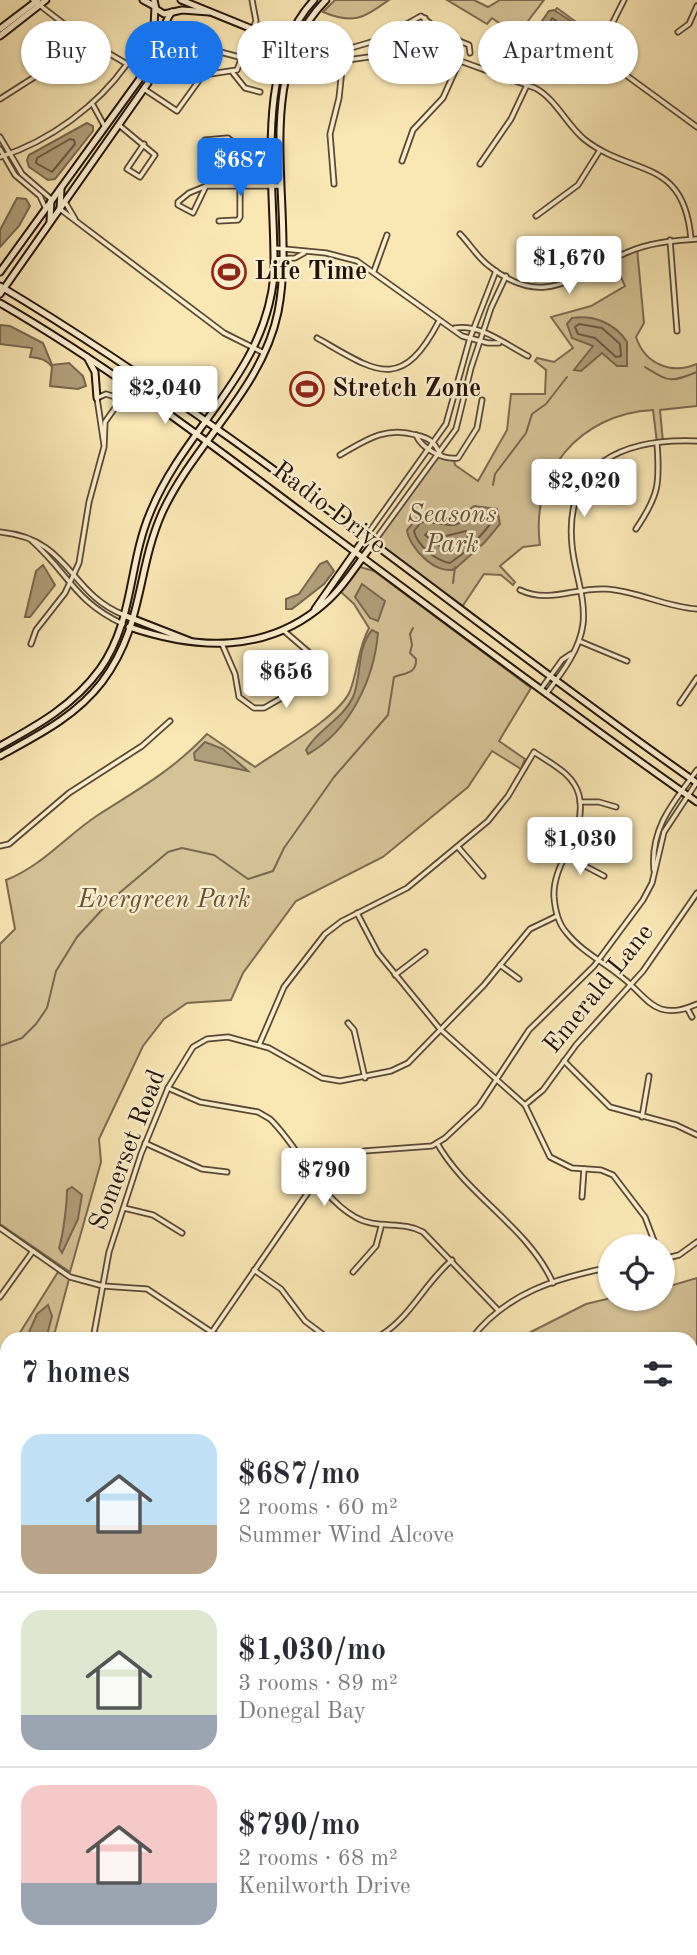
<!DOCTYPE html>
<meta charset="utf-8">
<style>
:root{--surface:#fff;--page:#f7f7f7;--text:#2b2b33;--muted:#7c7c81;--line:#e1e1e2;--accent:#1a73e8}
body{margin:0;font-family:"Old Standard TT",serif;background:var(--page);color:var(--text);height:100vh;display:flex;flex-direction:column;font-size:26px;white-space:nowrap}
*{box-sizing:border-box;margin:0}
p{font-size:23px;color:var(--muted)}
.icon{flex:none;width:38px;height:38px;fill:none;stroke:currentColor;stroke-width:2;stroke-linecap:round;stroke-linejoin:round}
.map{position:relative;flex:1;overflow:hidden}
.panel{position:absolute;left:0px;top:1332px;width:698px;height:625px;display:flex;flex-direction:column;background:var(--surface);border-radius:21px 21px 0 0;box-shadow:0 2px 5px #0004}
.panel>*{flex:none}
.top-card{position:absolute;left:21px;top:21px;width:656px;height:63px;display:flex;gap:14px}
.tools{position:absolute;left:598px;top:1234px;display:grid;gap:14px}
.tools a{display:grid;place-items:center;width:77px;height:77px;border-radius:50%;background:var(--surface);box-shadow:0 2px 5px #0004;font-size:35px}
.price{position:absolute;translate:-50% -60px;padding:0 16px;border-radius:7px;background:#fff;color:#222;font-size:23px;line-height:46px;filter:drop-shadow(0 2px 4px #0008)}
.price::after{content:'';position:absolute;left:50%;top:42px;width:21px;height:16px;margin-left:-10px;background:inherit;clip-path:polygon(0 0,100% 0,50% 100%)}
.price.selected{background:var(--accent);color:#fff}
ul{padding:0;list-style:none}
li{display:flex;align-items:center;gap:21px;height:175px;padding:0 21px}
li+li{border-top:2px solid var(--line)}
li span{display:grid;place-items:center;flex:none;width:196px;height:140px;border-radius:21px;color:#555}
li>.icon{margin-inline-start:auto}
span .icon{width:84px;height:84px;fill:#fffc;stroke-width:1}
li b{font-size:30px}
h2{display:flex;justify-content:space-between;align-items:center;height:84px;padding:0 21px;font-size:30px}
.chip{padding:0 24px;border-radius:32px;background:var(--surface);box-shadow:0 2px 5px #0004;font-size:24px;line-height:63px}
.chip.selected{background:var(--accent);color:#fff}
.map>svg:first-child{display:block}
.green{fill:#d5c397;stroke:#7c6b52;stroke-width:2}
.water{fill:#b19f7b;stroke:#79674f;stroke-width:2}
.lines{fill:none;stroke-linecap:round;stroke-linejoin:round}
.shore{stroke:#6a5944;stroke-width:2}
.stream{stroke:#79674f;stroke-width:2}
.street-casing{stroke:#594836;stroke-width:7}
.secondary-casing{stroke:#24130c;stroke-width:9}
.street{stroke:#fbefce;stroke-width:3.5}
.secondary{stroke:#fbefce;stroke-width:5}
.labels{text-anchor:middle;dominant-baseline:central;stroke-width:5;stroke-linejoin:round;paint-order:stroke}
.poi-label{font-size:26px;font-weight:bold;fill:#24130c;stroke:#fbefce;text-anchor:start}
.street-label{font-size:26px;fill:#24130c;stroke:#fbefce}
.park-label{font-size:26px;font-style:italic;fill:#62513d;stroke:#fbefce}
</style>
<div class="map">
<svg width="697" height="1955" viewBox="0 0 697 1955">
<rect width="100%" height="100%" fill="#f9e7b4"/>
<filter id="stains"><feTurbulence type="fractalNoise" baseFrequency=".00286" numOctaves="4"/><feColorMatrix values="0 0 0 0 .2 0 0 0 0 .09 0 0 0 0 .02 0 0 0 .5 -.17"/></filter>
<radialGradient id="worn" r=".72"><stop offset=".6" stop-color="#630" stop-opacity="0"/><stop offset="1" stop-color="#630" stop-opacity=".3"/></radialGradient>
<g class="green">
<path d="M335,0H389C363,18 354,25 323,12Z"/>
<polygon points="447,0 474,0 488,7 500,0 544,0 528,21 528,28 537,36 535,30 557,8 583,27 605,38 602,51 570,56 565,50 547,44 563,56 564,69 492,18 487,24"/>
<path d="M637,248L644,323L636,337C645,364 671,375 697,364V406L660,410L663,442L657,443L653,410C580,414 530,472 540,545L523,547L500,566L515,582L513,585L501,575L484,574L462,607L381,546L377,538L440,454L454,460L455,465L478,481L507,430L511,394H545L546,370L535,361L537,358L554,362L573,348L551,317L591,306L625,286L613,259Z"/>
<path d="M360,567L374,571L531,688L499,741L525,759L521,769L492,751L468,787L383,857L296,901L243,973L231,1000L187,1003L164,1019L143,1046L99,1139L101,1162L70,1272L0,1224V944L15,929L6,880C42,866 66,836 98,815C139,789 173,770 207,734L255,767C279,750 339,717 350,691C358,670 358,648 369,628L354,604L341,592Z"/>
<polygon points="58,1272 69,1279 53,1339 16,1339"/>
<polygon points="697,1278 697,1495 691,1494 691,1339 517,1339 586,1304 611,1298 663,1298 663,1288"/>
<polygon points="7,1388 7,1530 0,1525 0,1399"/>
<polygon points="0,1539 7,1544 7,1703 0,1706"/>
</g>
<g class="water">
<polygon points="554,10 589,33 591,36 587,42 564,47 548,38 542,21 549,11"/>
<polygon points="87,123 93,126 93,131 55,179 48,180 29,167 27,160 29,155"/>
<polygon points="17,198 26,199 30,206 19,226 0,247 0,230"/>
<path d="M572,318C594,315 615,323 627,342V366H617L602,353L581,371L574,370L593,346L572,338L567,324Z"/>
<path d="M0,325L10,326L43,343L52,365L69,363L83,376L86,386L78,389L50,386L52,367C46,359 39,358 30,357L32,348L0,344Z"/>
<path d="M474,506L497,509L500,524L485,542L455,569C437,576 409,548 407,530L420,515L447,520L462,515Z"/>
<polygon points="327,561 334,571 324,584 292,609 286,609 286,599 299,594 320,564"/>
<polygon points="43,565 55,585 30,617 25,617 36,571"/>
<polygon points="362,584 385,601 378,621 370,618 355,597"/>
<path d="M372,630L378,633C374,679 350,731 308,754L306,750C318,729 343,719 353,697C362,676 356,649 372,630Z"/>
<polygon points="205,742 223,749 248,771 195,760 194,753"/>
<path d="M72,1187L82,1195L78,1219L62,1253L59,1248C63,1236 67,1204 67,1190Z"/>
<polygon points="48,1305 52,1316 46,1339 26,1339 37,1314"/>
</g>
<g class="lines">
<g class="shore">
<polygon points="552,18 576,34 576,39 559,38 549,26"/>
<polygon points="70,139 74,140 75,144 52,172 36,163 37,158"/>
<polygon points="579,324 602,328 620,344 621,356 616,357 595,338 578,334 575,327"/>
<path d="M475,513L491,515L493,521L469,549L450,563C436,561 417,545 414,531L421,522C447,522 451,533 475,513Z"/>
<polygon points="466,531 468,537 448,553 425,535 428,532 446,536"/>
</g>
<g class="stream">
<path d="M645,367C670,382 670,383 697,372"/>
<polyline points="493,485 495,474 526,433 532,414 546,404 567,377"/>
<polyline points="453,583 455,567"/>
<path d="M0,1046L22,1038L36,1024L47,1008L56,971L77,937L111,900L168,852L182,848L214,855L248,879L273,871L284,848L334,777L388,715L394,677C404,673 417,674 416,659L410,653L412,645L410,634L413,628"/>
</g>
<g class="street-casing">
<g id="street">
<polyline points="624,0 602,44 604,59 697,127"/>
<polyline points="678,32 689,24 697,6"/>
<polyline points="317,41 344,50"/>
<path d="M296,47L319,56L340,61L427,49L535,88C556,99 566,124 584,139C631,177 684,156 691,239"/>
<polyline points="418,48 425,18"/>
<polyline points="233,73 245,88 260,92"/>
<polyline points="203,75 200,59 209,49 243,58"/>
<polyline points="144,89 177,111 203,75 237,70 256,21 252,0"/>
<polyline points="0,99 55,64 81,37 33,0"/>
<polyline points="93,105 105,127"/>
<polyline points="119,125 155,155 140,177 127,169 144,144"/>
<polyline points="0,137 22,174 51,199"/>
<polyline points="0,149 15,175 40,196 45,207"/>
<path d="M0,157C50,141 97,106 127,64L81,37"/>
<polyline points="402,161 413,130 443,98 460,60"/>
<polyline points="480,164 511,119 527,85"/>
<polyline points="334,184 330,134 339,98 344,50 378,40 421,16 445,35 469,45 470,53"/>
<polygon points="206,186 193,213 178,205 178,202 189,193"/>
<polyline points="206,186 280,186"/>
<polyline points="65,202 75,219"/>
<polyline points="60,209 224,333 264,353"/>
<polyline points="536,216 578,185 600,150"/>
<polyline points="219,221 238,220 240,217 240,154 239,147 228,138 205,140 209,156 240,154"/>
<path d="M460,234C470,244 477,257 489,266C545,311 575,274 628,252C651,242 673,241 697,239"/>
<polyline points="670,240 677,331"/>
<polyline points="274,248 326,253 357,261 462,336 488,343 499,343"/>
<polyline points="274,259 295,258 304,253"/>
<polyline points="374,271 387,235"/>
<path d="M455,328C481,324 505,344 528,356"/>
<path d="M317,338C375,371 401,394 439,321"/>
<path d="M416,435C422,449 443,460 458,458L477,428L482,400"/>
<path d="M340,455C366,440 385,426 416,435C429,438 434,441 440,454"/>
<path d="M636,529C659,495 660,484 657,443"/>
<path d="M0,532C71,539 68,593 124,615"/>
<polyline points="364,539 446,424 470,338 496,271"/>
<path d="M32,541C69,574 75,602 123,624"/>
<polyline points="373,543 456,429 471,368 491,308 506,276"/>
<path d="M520,590C550,604 575,587 606,589C638,591 665,607 697,609"/>
<polyline points="579,641 627,661"/>
<polyline points="31,644 36,630 65,593 79,563 89,502 104,447 105,422 117,405 115,397 106,394 97,398 104,445"/>
<polyline points="222,644 235,674 239,697 254,708 264,708 308,683 317,671 312,655 283,630"/>
<polyline points="541,689 562,660 571,654"/>
<path d="M546,694C561,674 580,650 583,624C586,597 574,571 572,545C564,462 625,438 697,441"/>
<polyline points="680,703 697,678"/>
<polyline points="580,802 599,802 616,807"/>
<polyline points="0,846 9,844 69,793 142,746 170,721"/>
<polyline points="458,847 483,876"/>
<polyline points="566,856 604,876"/>
<path d="M654,870C650,828 673,803 697,770"/>
<polyline points="357,913 378,953 440,1029 525,1105 550,1157 572,1168 601,1170 613,1175 645,1217 656,1246"/>
<polyline points="500,965 519,979"/>
<polyline points="395,975 425,952"/>
<polyline points="687,1008 692,1017"/>
<polyline points="348,1023 354,1030 365,1078"/>
<path d="M259,1045L284,987L325,934L342,921L407,888L488,821L508,796L534,752C551,764 573,773 579,795C588,834 552,861 554,897C555,909 558,923 566,932C583,954 612,966 632,986C641,994 649,1005 661,1009C674,1013 685,1009 697,1004"/>
<polyline points="564,1061 610,1107 676,1125 697,1135"/>
<path d="M168,1088L200,1102L258,1112L270,1119C301,1149 317,1195 355,1217C377,1230 402,1220 423,1232L497,1309"/>
<polyline points="525,1105 543,1090 576,1045 643,971 697,893"/>
<polyline points="642,1117 649,1076"/>
<polyline points="145,1143 202,1169 227,1172"/>
<path d="M437,1143C466,1195 528,1227 553,1283"/>
<polyline points="582,1197 584,1169"/>
<polyline points="124,1208 153,1215 182,1233"/>
<polyline points="0,1228 70,1277 103,1286 147,1289 222,1339"/>
<polyline points="663,1259 679,1255 697,1242"/>
<polyline points="254,1270 281,1289 305,1321 329,1339"/>
<polyline points="353,1272 376,1246 381,1227"/>
<polyline points="0,1297 33,1251"/>
<polyline points="212,1332 309,1191 364,1151 432,1146 445,1138 479,1106 529,1030 594,966 643,900 652,883 664,832 697,782"/>
<polyline points="93,1339 109,1252 141,1154 168,1088 193,1047 207,1039 228,1037 269,1048 322,1078 340,1081 391,1071 408,1063 484,985 530,929 557,916"/>
<path d="M374,1339C408,1323 424,1283 452,1260"/>
<path d="M471,1339C506,1293 556,1278 611,1267"/>
<polyline points="691,1497 697,1498"/>
<polyline points="692,1595 697,1602"/>
<polyline points="691,1895 697,1899"/>
<polyline points="449,1950 457,1955"/>
<polyline points="29,1955 42,1950 56,1955"/>
<polyline points="87,1955 99,1950"/>
<polyline points="608,1955 612,1950"/>
<polyline points="696,1955 697,1953"/>
</g>
</g>
<g class="secondary-casing">
<g id="secondary">
<polyline points="143,0 154,6"/>
<polyline points="154,0 156,9 164,14 182,10 209,12"/>
<polyline points="181,0 294,46"/>
<polyline points="0,29 38,0"/>
<polyline points="0,36 46,0"/>
<polyline points="60,209 61,189"/>
<polyline points="50,221 51,200"/>
<polyline points="0,272 139,80 153,46 155,7"/>
<path d="M0,286C245,433 464,619 697,783"/>
<path d="M0,294L148,83C161,60 158,29 172,12"/>
<path d="M0,303C107,365 205,440 304,514C435,611 564,709 697,802"/>
<polyline points="87,357 95,372 97,398"/>
<polyline points="315,609 364,539"/>
<polyline points="126,616 190,641"/>
<path d="M129,627C197,650 267,654 325,603C343,588 357,564 372,545"/>
<path d="M0,746C38,725 74,705 100,669C134,621 128,565 150,513C185,426 265,375 274,275C276,190 252,66 314,0"/>
<path d="M0,756C38,735 75,717 102,682C144,626 136,572 162,513C194,443 262,390 278,312C298,212 247,79 326,0"/>
<polyline points="0,1531 7,1536"/>
<polyline points="691,1707 697,1704"/>
<polyline points="691,1717 697,1714"/>
<polyline points="691,1743 697,1740"/>
<polyline points="0,1752 7,1750"/>
<polyline points="186,1955 187,1950"/>
<polyline points="286,1955 290,1950"/>
<polyline points="299,1955 304,1950"/>
<polyline points="385,1955 390,1950"/>
</g>
</g>
<use href="#street" class="street"/>
<use href="#secondary" class="secondary"/>
</g>
<defs>
<g id="stadium-ring" transform="scale(1.75)"><circle r="9.5" fill="#fbefce" stroke="#8f2418" stroke-width="1.5"/><path d="M0-5a6.5 5 0 1 0 0 10a6.5 5 0 1 0 0-10ZM-3.5-1.8h7v3.6h-7Z" fill="#8f2418"/></g>
</defs>
<g fill-rule="evenodd">
<use href="#stadium-ring" x="229" y="272"/>
<use href="#stadium-ring" x="307" y="389"/>
</g>
<g class="labels">
<g class="poi-label">
<text x="254" y="272">Life Time</text>
<text x="332" y="389">Stretch Zone</text>
</g>
<g class="street-label">
<text transform="translate(329 508) rotate(37)">Radio Drive</text>
<text transform="translate(599 989) rotate(-51)">Emerald Lane</text>
<text transform="translate(128 1150) rotate(-69)">Somerset Road</text>
</g>
<g class="park-label">
<text x="452" y="515">Seasons<tspan x="452" dy="30">Park</tspan></text>
<text x="164" y="900">Evergreen Park</text>
</g>
</g>
<rect width="100%" height="100%" filter="url(#stains)"/>
<rect width="100%" height="100%" fill="url(#worn)"/>
</svg>
<div class="tools">
<a><svg class="icon" aria-label="locate" viewBox="0 0 24 24"><circle cx="12" cy="12" r="6"/><path d="M12 2v4M12 18v4M2 12h4M18 12h4"/></svg></a>
</div>
<b class="price selected" style="left:240px;top:198px">$687</b>
<b class="price" style="left:569px;top:296px">$1,670</b>
<b class="price" style="left:165px;top:426px">$2,040</b>
<b class="price" style="left:584px;top:519px">$2,020</b>
<b class="price" style="left:286px;top:710px">$656</b>
<b class="price" style="left:580px;top:877px">$1,030</b>
<b class="price" style="left:324px;top:1208px">$790</b>
<div class="top-card">
<a class="chip">Buy</a>
<a class="chip selected">Rent</a>
<a class="chip">Filters</a>
<a class="chip">New</a>
<a class="chip">Apartment</a>
</div>
<section class="panel">
<h2>7 homes<svg class="icon" aria-label="filters" viewBox="0 0 24 24"><path d="M4 7h16M4 17h16"/><circle cx="9" cy="7" r="2"/><circle cx="15" cy="17" r="2"/></svg></h2>
<ul>
<li><span style="background:linear-gradient(#bfe0f5 65%,#b9a48a 0)"><svg class="icon" aria-label="home" viewBox="0 0 24 24"><path d="M3 11l9-7 9 7M6 9v11h12V9"/></svg></span><div><b>$687/mo</b><p>2 rooms · 60 m²</p><p>Summer Wind Alcove</p></div></li>
<li><span style="background:linear-gradient(#dfe7d0 75%,#9aa5b1 0)"><svg class="icon" aria-label="home" viewBox="0 0 24 24"><path d="M3 11l9-7 9 7M6 9v11h12V9"/></svg></span><div><b>$1,030/mo</b><p>3 rooms · 89 m²</p><p>Donegal Bay</p></div></li>
<li><span style="background:linear-gradient(#f6c9c9 70%,#9aa5b1 0)"><svg class="icon" aria-label="home" viewBox="0 0 24 24"><path d="M3 11l9-7 9 7M6 9v11h12V9"/></svg></span><div><b>$790/mo</b><p>2 rooms · 68 m²</p><p>Kenilworth Drive</p></div></li>
</ul>
</section>
</div>
